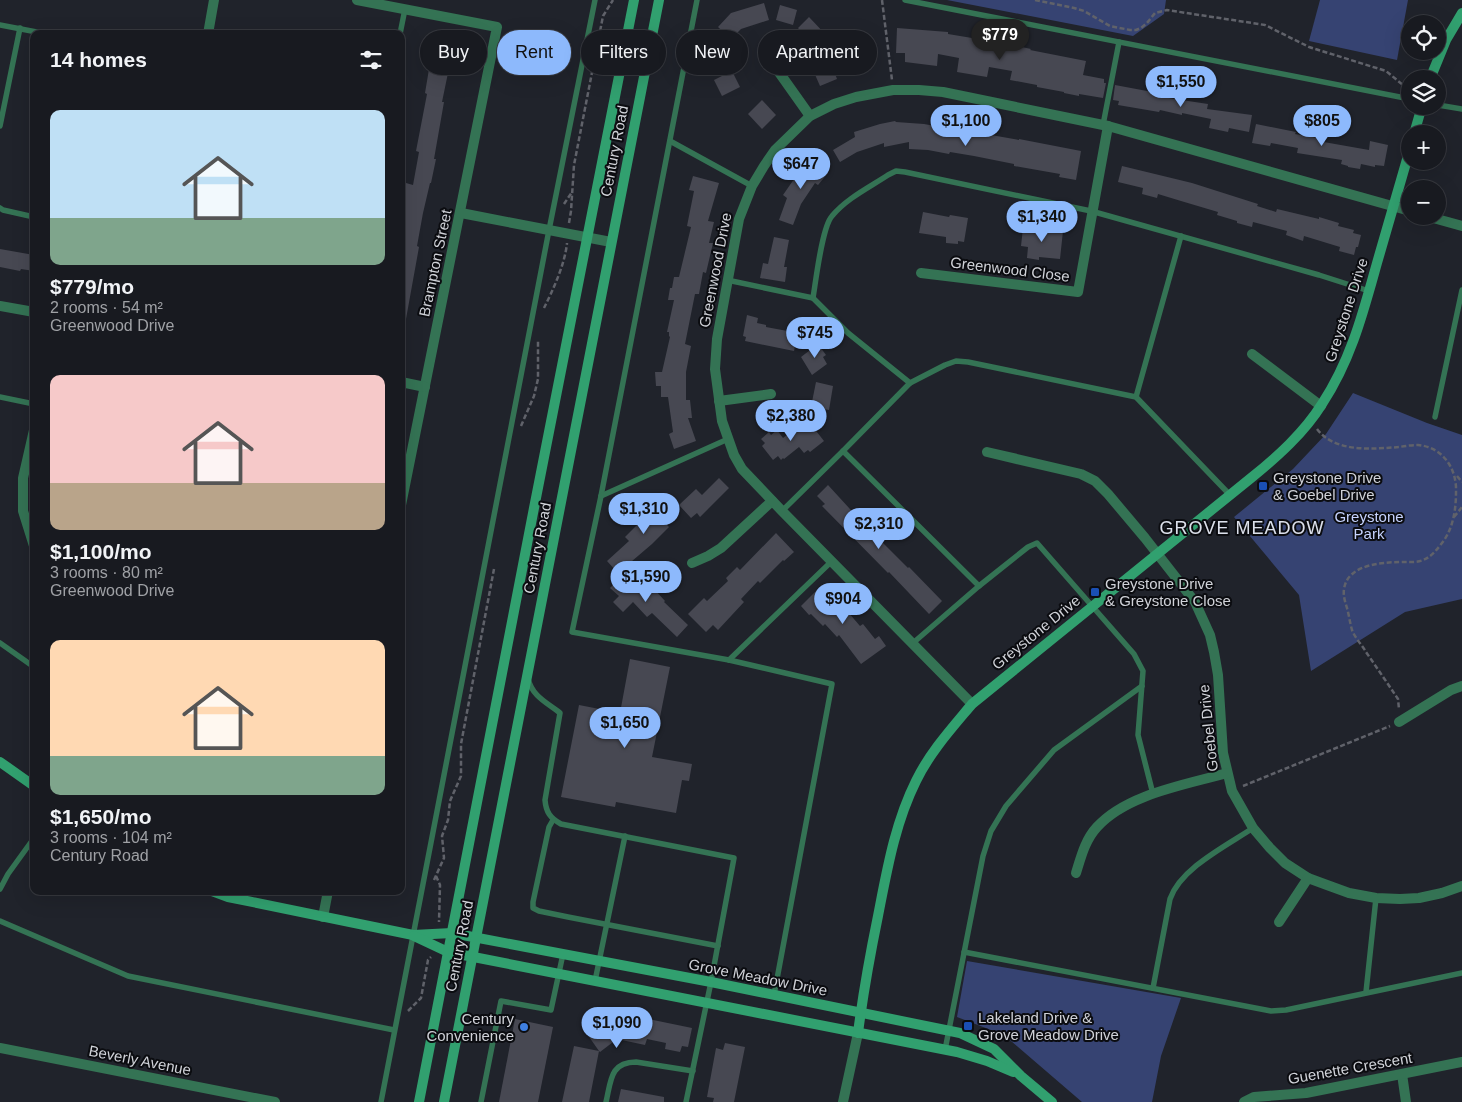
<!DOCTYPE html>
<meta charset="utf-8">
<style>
:root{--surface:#181a20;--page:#212329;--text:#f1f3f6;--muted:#9fa1a5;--line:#36383e;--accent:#8db9fc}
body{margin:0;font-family:Arial,sans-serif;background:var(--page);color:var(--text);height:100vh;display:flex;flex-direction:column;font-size:19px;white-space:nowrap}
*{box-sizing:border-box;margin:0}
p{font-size:16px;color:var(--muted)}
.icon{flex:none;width:28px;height:28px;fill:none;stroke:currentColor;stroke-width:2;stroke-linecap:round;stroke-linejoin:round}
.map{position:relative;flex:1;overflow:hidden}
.drawer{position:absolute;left:30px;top:30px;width:375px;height:865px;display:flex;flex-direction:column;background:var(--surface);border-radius:10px;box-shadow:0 5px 20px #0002,0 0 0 1px var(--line)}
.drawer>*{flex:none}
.guide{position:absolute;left:420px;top:30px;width:475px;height:45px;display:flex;gap:10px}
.buttons{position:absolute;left:1401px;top:15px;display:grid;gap:10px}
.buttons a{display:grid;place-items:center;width:45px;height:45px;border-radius:50%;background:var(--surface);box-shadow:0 5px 20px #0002,0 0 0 1px var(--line);font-size:25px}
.price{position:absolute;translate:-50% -42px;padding:0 11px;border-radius:18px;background:var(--accent);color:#111;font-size:16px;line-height:32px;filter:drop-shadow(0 1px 2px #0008)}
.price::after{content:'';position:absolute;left:50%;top:30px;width:15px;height:11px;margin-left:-8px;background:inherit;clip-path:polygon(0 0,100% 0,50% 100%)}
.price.selected{background:#222;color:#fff}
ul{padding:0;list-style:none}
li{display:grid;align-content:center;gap:10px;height:265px;padding:0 20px}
li span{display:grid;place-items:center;height:155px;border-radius:10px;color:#555}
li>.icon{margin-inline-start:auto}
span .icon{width:90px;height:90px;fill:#fffc;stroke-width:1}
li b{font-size:21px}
h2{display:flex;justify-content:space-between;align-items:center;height:60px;padding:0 20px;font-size:21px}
.chip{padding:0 18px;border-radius:22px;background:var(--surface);box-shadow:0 5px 20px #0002,0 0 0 1px var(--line);font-size:18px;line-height:45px}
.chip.selected{background:var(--accent);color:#111}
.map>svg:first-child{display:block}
.green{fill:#364372}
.building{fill:#474852}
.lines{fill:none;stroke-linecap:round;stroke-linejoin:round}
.path{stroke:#60626a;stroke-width:2.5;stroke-dasharray:5 2.5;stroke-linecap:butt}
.lane{stroke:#347354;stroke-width:5.5}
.street{stroke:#347354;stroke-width:10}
.secondary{stroke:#31a06f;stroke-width:10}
.transit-dot{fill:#1a4fb4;stroke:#0b0c10;stroke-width:2}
.shop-dot{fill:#3f7fe0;stroke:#0b0c10;stroke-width:2}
.labels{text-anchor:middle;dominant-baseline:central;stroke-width:4;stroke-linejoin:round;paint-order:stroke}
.street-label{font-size:15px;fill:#d0d2d8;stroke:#0b0c10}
.poi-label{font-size:15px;fill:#d0d2d8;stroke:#0b0c10;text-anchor:start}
.park-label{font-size:15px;fill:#c6d3fe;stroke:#0b0c10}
.quarter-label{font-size:18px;letter-spacing:1px;fill:#dce0eb;stroke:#0b0c10}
</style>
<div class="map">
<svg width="1462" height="1102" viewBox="0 0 1462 1102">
<rect width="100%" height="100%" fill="#20232b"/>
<g class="green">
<polygon points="947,0 1166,0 1164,14 1133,36"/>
<polygon points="1320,0 1408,0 1397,60 1309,41"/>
<polygon points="1353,393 1427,423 1462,435 1462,599 1405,612 1311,671 1299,595 1234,517 1293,469 1326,434"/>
<polygon points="967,961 1181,998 1161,1056 1152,1102 1082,1102 1004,1035 957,1017"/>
</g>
<g class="building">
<polygon points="764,3 769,20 741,29 731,39 718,27 731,13"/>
<polygon points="780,5 797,10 793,25 776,20"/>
<polygon points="809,17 826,35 829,33 841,48 824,60 812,44 798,28"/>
<polygon points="897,28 948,32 948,34 1008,44 1031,49 1030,50 1086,61 1083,75 1104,79 1104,83 1106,83 1103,98 1079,94 1079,96 1064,93 1064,92 1037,87 1037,85 1010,80 1012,71 989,67 987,77 957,72 959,58 938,54 937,66 905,62 905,53 896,53"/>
<polygon points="718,46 732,48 730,65 716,63"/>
<polygon points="831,63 837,79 820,86 813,70"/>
<polygon points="429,69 448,73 442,102 444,102 434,159 436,159 431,183 430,183 423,213 417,246 419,247 406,319 401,318 401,229 405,209 401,208 401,206 406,183 413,185 419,152 416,151 427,94 425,93"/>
<polygon points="732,71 740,87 722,96 714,80"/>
<polygon points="1115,85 1163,94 1162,97 1208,104 1207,109 1252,115 1249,132 1229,128 1228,132 1209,128 1211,119 1182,113 1182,115 1160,110 1159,112 1118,105 1119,101 1113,100"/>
<polygon points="762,100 776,115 762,129 748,114"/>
<polygon points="895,121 896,122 924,124 962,131 963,130 1019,140 1019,139 1081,151 1076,180 1059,177 1060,174 1014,166 1014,164 974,156 950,152 949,154 928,150 909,149 909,142 884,147 884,143 857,152 840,162 833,150 855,137 854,132 880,124"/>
<polygon points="1256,124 1296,132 1295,134 1318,138 1318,141 1369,150 1370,141 1388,145 1384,166 1375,165 1375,167 1361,164 1360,169 1348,167 1348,166 1341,164 1342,160 1297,153 1298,148 1271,143 1270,146 1252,143"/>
<polygon points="811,158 828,173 818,185 815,183 801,204 793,225 779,220 787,198 783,195 801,169"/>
<polygon points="1122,166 1192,183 1258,204 1257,206 1276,212 1277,209 1319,219 1319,217 1339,223 1338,226 1354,230 1353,233 1361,235 1358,247 1356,247 1354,255 1339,251 1340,247 1304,236 1303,241 1286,235 1287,231 1253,222 1252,227 1237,223 1237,221 1217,215 1218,212 1181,201 1158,194 1157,198 1142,194 1143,188 1118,182"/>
<polygon points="693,176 719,183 708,221 714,222 709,243 713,243 706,273 703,272 699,294 695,294 685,344 691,346 686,372 686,400 690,400 692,418 688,418 696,441 674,449 669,434 673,432 668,397 661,397 661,386 656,386 655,372 662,372 670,337 669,336 669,332 667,332 674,300 668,300 670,288 672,288 674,277 679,277 691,227 687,226 694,191 689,190"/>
<polygon points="923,212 949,217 950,215 968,218 964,242 958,241 958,244 946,243 946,237 919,233"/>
<polygon points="1023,228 1063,231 1060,259 1039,257 1039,260 1027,258 1028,247 1021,246"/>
<polygon points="774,237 789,240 784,267 787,267 785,282 760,278 763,263 768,264"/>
<polygon points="0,249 34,255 34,271 21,269 20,271 0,267"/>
<polygon points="747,315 758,318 757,323 766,325 766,327 798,333 794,351 745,341 746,337 743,336"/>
<polygon points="818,344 826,355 823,357 827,364 812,375 801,357"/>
<polygon points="816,382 833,386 829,410 811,407"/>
<polygon points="801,424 807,432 813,427 824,441 810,452 808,450 804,453 799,447 784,459 783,458 781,460 778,456 773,460 762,446 765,443 761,439 769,432 771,435 777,430 783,438"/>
<polygon points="719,478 729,488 700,517 697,513 691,518 679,505 696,489 702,495"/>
<polygon points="828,485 860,520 908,568 909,567 942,601 929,614 889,572 888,573 822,506 825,504 817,496"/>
<polygon points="661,499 677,516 667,525 669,527 652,544 618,573 607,561 629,541 625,537 644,518 641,516"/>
<polygon points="776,533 794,552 784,561 783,560 760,583 758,581 741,599 744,602 718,630 713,625 706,632 688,614 704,598 707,601 728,581 726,578 737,567 740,570"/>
<polygon points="627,571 649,593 654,589 665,601 664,602 688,625 677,637 652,613 647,617 633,602 623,612 613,602 619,596 610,588"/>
<polygon points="821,586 846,613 848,612 860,626 863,624 875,639 879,636 886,646 861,664 839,635 837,637 825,624 823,626 811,614 809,615 801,606"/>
<polygon points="630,659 670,667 652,757 692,764 689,781 682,780 676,813 616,802 615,807 561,797 579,705 620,713"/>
<polygon points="608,1014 625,1036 629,1015 692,1028 688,1047 682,1046 680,1052 665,1049 666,1043 647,1039 645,1045 617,1039 600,1052 599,1051 589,1102 562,1102 574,1046 599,1051 585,1031"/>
<polygon points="515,1019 553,1027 538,1102 499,1102"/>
<polygon points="725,1043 745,1047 734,1102 713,1102 714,1098 707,1097 716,1048 723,1050"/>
<polygon points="621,1089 664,1097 664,1102 618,1102"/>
</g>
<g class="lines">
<g class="path">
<polyline points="882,0 892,80"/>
<polyline points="1035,0 1074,8 1084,11 1110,26 1130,30 1136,30 1141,28 1147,23 1155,13 1167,10 1265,25 1309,47 1386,71 1409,90"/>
<polyline points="564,204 572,192"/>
<polyline points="569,223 571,211 574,165 603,16 613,0"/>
<path d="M544,308C553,290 565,264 567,243"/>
<polyline points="521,426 534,396 538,379 538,340"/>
<path d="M1317,429C1335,453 1373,449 1399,447C1405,446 1412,445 1418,445C1443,447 1457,469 1456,492C1456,510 1453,529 1442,543C1432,556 1425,563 1408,562C1388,562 1348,562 1344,589C1343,595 1345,602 1347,608C1349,615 1350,623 1352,630C1355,638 1362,645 1366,652C1377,668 1388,684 1398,699L1399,709"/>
<polyline points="1457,476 1462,482"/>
<polyline points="1454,517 1462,507"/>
<polyline points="1243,786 1390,726"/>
<polyline points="436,876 440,885 439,922"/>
<polyline points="434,880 444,858 442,836 448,820 450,801 461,776 461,744 494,569"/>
<polyline points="408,1011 421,998 428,960 431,957"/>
</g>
<g class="lane">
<polyline points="697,0 601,496 572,632 729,660 832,684 774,995"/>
<polyline points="905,0 1410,99"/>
<polyline points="0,25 47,34"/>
<polyline points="400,34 405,9"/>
<polyline points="1438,105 1462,109"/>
<polyline points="1103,125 1119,42"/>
<polyline points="0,126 20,28"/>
<polyline points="670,141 752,186"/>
<polyline points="0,208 3,210 34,217"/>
<polyline points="727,280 813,298"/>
<path d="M910,383L848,333L813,298C816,280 822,227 832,216C847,198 870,187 888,175L896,171L905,172L1091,211L1319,275L1369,291"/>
<polyline points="0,397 34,404"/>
<polyline points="1136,397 1181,236"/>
<polyline points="1435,417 1462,290"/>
<polyline points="843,451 979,586"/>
<polyline points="601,496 728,439"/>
<polyline points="782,511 843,451 910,383 945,365 956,361 968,362 1136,397 1230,495"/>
<polyline points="0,643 34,667"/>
<polyline points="913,643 979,586 1028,547 1037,543 1134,654 1143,671 1138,735 1153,794"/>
<polyline points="729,660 832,561"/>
<path d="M528,679C533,697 546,702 560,713L545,800C546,812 550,818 561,824L734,858L711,982L686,1102"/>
<polyline points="553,820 549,827 533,902 533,908 539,911 568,917 718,946"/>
<polyline points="0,889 8,874 34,838"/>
<polyline points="0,921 128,976 394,1030"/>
<polyline points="964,952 1271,1011 1286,1010 1462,973"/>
<polyline points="595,981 625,836"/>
<path d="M1153,988L1170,899C1181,868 1226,846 1253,828"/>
<polyline points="1366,992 1376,898"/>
<polyline points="945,1050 983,856 991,831 1006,806 1054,750 1142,686"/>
<polyline points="381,1102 549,230 595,0"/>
<polyline points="481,1102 501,1001 551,1010 563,954"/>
<path d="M606,1102C611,1081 610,1062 636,1062L693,1071"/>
</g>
<g class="street">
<polyline points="357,0 497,27 401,505"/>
<polyline points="208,34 214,0"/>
<polyline points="771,61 810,116"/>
<polyline points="461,213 611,242"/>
<polyline points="1426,216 1462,226"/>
<polyline points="921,273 1078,292 1108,126"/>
<polyline points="0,306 34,312"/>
<polyline points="1252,354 1321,406"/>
<polyline points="401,382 425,387"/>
<polyline points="719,401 771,394"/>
<polyline points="34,430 23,478 23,511 34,546"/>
<polyline points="987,452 1081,474 1095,481 1108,494 1145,538 1195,602 1210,635 1214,652 1218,675 1223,753 1232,791 1253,828 1270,848 1285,863 1308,878 1327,885 1349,893 1376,898 1400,899 1419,898 1442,893 1462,886"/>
<polyline points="692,563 708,556 721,548 772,501"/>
<polyline points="972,704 782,511 742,469 734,455 722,421 715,369 717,339 739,219 752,186 764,166 775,150 810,116 834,104 856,97 893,90 919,90 943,92 1108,126 1410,211"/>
<polyline points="1399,722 1451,690 1462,686"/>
<path d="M1076,873C1081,857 1085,840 1097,827C1127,794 1185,785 1227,773"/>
<polyline points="323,917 328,891"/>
<polyline points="1279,922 1308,878"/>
<polyline points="0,1048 275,1102"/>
<polyline points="1402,1074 1406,1102"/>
<polyline points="843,1102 858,1033"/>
<polyline points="1244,1102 1254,1097 1306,1093 1462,1062"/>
</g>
<g class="secondary">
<polyline points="1430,79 1446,40 1462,13"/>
<polyline points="1414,134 1422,106"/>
<polyline points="0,762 34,786"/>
<polyline points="212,891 228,897 413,935 452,933 711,982 960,1033 994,1049 1021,1076 1052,1102"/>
<polyline points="414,936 448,952 957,1052 987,1061 1013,1072"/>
<path d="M858,1033C863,994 870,955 878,916C887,870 895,823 916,781C930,752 952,728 972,704L1251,478C1277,457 1304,433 1322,404C1351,360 1363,313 1377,263C1388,225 1399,187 1410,149"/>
<polyline points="419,1102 534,508 634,0"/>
<polyline points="444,1102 659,0"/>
</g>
</g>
<g class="transit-dot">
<rect x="1258" y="481" width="10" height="10" rx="2.5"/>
<rect x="1090" y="587" width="10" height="10" rx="2.5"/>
<rect x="963" y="1021" width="10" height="10" rx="2.5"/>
</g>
<circle class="shop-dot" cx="524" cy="1027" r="5"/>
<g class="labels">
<g class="street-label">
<text transform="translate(614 151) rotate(-79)">Century Road</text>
<text transform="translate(435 263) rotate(-78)">Brampton Street</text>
<text transform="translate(1010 269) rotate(7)">Greenwood Close</text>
<text transform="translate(715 270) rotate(-79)">Greenwood Drive</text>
<text transform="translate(1346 310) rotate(-72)">Greystone Drive</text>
<text transform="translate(537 548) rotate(-79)">Century Road</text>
<text transform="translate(1036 632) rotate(-39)">Greystone Drive</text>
<text transform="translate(1208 728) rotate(-96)">Goebel Drive</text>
<text transform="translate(459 946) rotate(-79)">Century Road</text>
<text transform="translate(758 977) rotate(11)">Grove Meadow Drive</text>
<text transform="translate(140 1060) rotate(11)">Beverly Avenue</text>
<text transform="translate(1350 1068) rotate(-10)">Guenette Crescent</text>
</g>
<g class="poi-label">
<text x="1273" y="477">Greystone Drive<tspan x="1273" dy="17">&amp; Goebel Drive</tspan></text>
<text x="1105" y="583">Greystone Drive<tspan x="1105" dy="17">&amp; Greystone Close</tspan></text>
<text x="978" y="1017">Lakeland Drive &amp;<tspan x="978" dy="17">Grove Meadow Drive</tspan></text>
<text x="514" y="1018" text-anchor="end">Century<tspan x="514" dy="17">Convenience</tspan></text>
</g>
<g class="park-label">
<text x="1369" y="516">Greystone<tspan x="1369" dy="17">Park</tspan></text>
</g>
<g class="quarter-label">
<text x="1242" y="528">GROVE MEADOW</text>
</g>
</g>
</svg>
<div class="buttons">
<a><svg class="icon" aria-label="locate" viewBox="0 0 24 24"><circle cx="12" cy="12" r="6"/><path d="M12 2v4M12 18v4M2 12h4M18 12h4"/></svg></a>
<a><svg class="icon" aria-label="layers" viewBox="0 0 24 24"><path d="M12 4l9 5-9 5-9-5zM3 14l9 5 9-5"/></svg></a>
<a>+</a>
<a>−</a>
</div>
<b class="price selected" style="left:1000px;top:61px">$779</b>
<b class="price" style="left:1181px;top:108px">$1,550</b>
<b class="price" style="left:966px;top:147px">$1,100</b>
<b class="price" style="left:1322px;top:147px">$805</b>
<b class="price" style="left:801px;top:190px">$647</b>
<b class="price" style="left:1042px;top:243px">$1,340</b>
<b class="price" style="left:815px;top:359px">$745</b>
<b class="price" style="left:791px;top:442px">$2,380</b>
<b class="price" style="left:644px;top:535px">$1,310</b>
<b class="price" style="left:879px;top:550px">$2,310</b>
<b class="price" style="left:646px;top:603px">$1,590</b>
<b class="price" style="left:843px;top:625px">$904</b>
<b class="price" style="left:625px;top:749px">$1,650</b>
<b class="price" style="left:617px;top:1049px">$1,090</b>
<div class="guide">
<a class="chip">Buy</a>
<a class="chip selected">Rent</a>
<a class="chip">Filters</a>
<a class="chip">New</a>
<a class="chip">Apartment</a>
</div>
<section class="drawer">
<h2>14 homes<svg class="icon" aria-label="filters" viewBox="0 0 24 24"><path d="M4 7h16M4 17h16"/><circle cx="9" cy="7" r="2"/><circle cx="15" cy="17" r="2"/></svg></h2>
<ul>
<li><span style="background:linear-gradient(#bfe0f5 70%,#7fa58c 0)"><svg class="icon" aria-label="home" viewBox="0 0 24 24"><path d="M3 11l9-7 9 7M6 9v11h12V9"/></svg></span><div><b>$779/mo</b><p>2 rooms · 54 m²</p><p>Greenwood Drive</p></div></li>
<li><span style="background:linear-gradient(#f6c9c9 70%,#b9a48a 0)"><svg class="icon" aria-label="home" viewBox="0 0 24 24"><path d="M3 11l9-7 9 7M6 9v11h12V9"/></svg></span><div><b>$1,100/mo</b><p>3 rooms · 80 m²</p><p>Greenwood Drive</p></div></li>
<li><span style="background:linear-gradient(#ffd9b3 75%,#7fa58c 0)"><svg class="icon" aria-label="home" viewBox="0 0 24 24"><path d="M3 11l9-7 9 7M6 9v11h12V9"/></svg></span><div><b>$1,650/mo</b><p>3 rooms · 104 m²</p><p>Century Road</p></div></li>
</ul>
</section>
</div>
